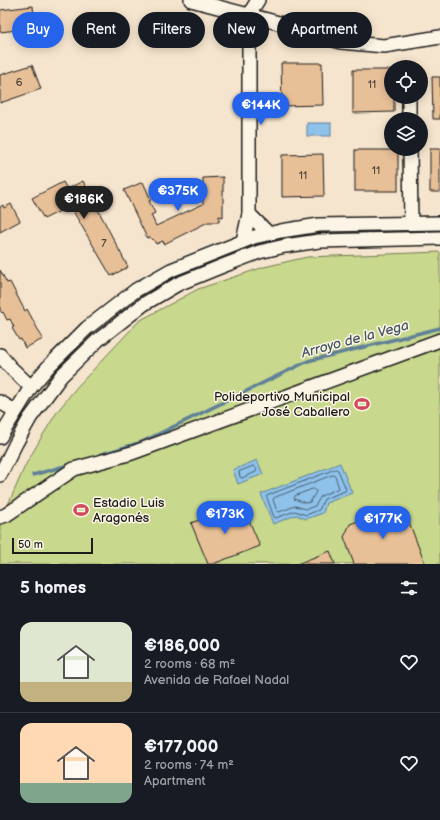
<!DOCTYPE html>
<meta charset="utf-8">
<style>
:root{--surface:#171b24;--page:#242831;--text:#f1f3f6;--muted:#9ea1a6;--line:#363941;--accent:#2563eb}
body{margin:0;font-family:"Balsamiq Sans",sans-serif;background:var(--page);color:var(--text);height:100vh;display:flex;flex-direction:column;font-size:15px;white-space:nowrap}
*{box-sizing:border-box;margin:0}
p{font-size:13px;color:var(--muted)}
.icon{flex:none;width:22px;height:22px;fill:none;stroke:currentColor;stroke-width:2;stroke-linecap:round;stroke-linejoin:round}
.map{position:relative;height:564px;overflow:hidden}
.details{display:flex;flex-direction:column;background:var(--surface);flex:1}
.details>*{flex:none}
.guide{position:absolute;left:12px;top:12px;width:416px;height:36px;display:flex;gap:8px}
.controls{position:absolute;left:384px;top:60px;display:grid;gap:8px}
.controls a{display:grid;place-items:center;width:44px;height:44px;border-radius:50%;background:var(--surface);box-shadow:0 2px 10px #0003;font-size:20px}
.scale{position:absolute;left:12px;bottom:10px;width:81px;box-sizing:border-box;padding-left:4px;border:2px solid #1c1c1c;border-top:0;font-size:11px;line-height:14px;white-space:nowrap;color:#1c1c1c;-webkit-text-stroke:3px #fcf5e5;paint-order:stroke}
.price{position:absolute;translate:-50% -34px;padding:0 9px;border-radius:14px;background:var(--accent);color:#fff;font-size:13px;line-height:26px;filter:drop-shadow(0 1px 2px #0008)}
.price::after{content:'';position:absolute;left:50%;top:24px;width:12px;height:9px;margin-left:-6px;background:inherit;clip-path:polygon(0 0,100% 0,50% 100%)}
.price.current{background:#222;color:#fff}
ul{padding:0;list-style:none}
li{display:flex;align-items:center;gap:12px;height:100px;padding:0 20px}
li+li{border-top:1px solid var(--line)}
li span{display:grid;place-items:center;flex:none;width:112px;height:80px;border-radius:12px;color:#555}
li>.icon{margin-inline-start:auto}
span .icon{width:48px;height:48px;fill:#fffc;stroke-width:1}
li b{font-size:17px}
h2{display:flex;justify-content:space-between;align-items:center;height:48px;padding:0 20px;font-size:17px}
.tag{padding:0 14px;border-radius:18px;background:var(--surface);box-shadow:0 2px 10px #0003;font-size:14px;line-height:36px}
.tag.current{background:var(--accent);color:#fff}
.map>svg:first-child{display:block}
.green{fill:#c8d88c;stroke:#727a54}
.water{fill:#8ec2eb;stroke:#608098}
.lines{fill:none;stroke-linecap:round;stroke-linejoin:round}
.shore{stroke:#4a5e6f;stroke-width:1}
.stream{stroke:#608098;stroke-width:3.5}
.building{fill:#e8c098;stroke:#1c1c1c}
.minor-casing{stroke:#1c1c1c;stroke-width:16}
.minor{stroke:#fcf5e5;stroke-width:13}
.labels{text-anchor:middle;dominant-baseline:central;stroke-width:3;stroke-linejoin:round;paint-order:stroke}
.number-label{font-size:11px;fill:#4f453b}
.poi-label{font-size:13px;fill:#1c1c1c;stroke:#fcf5e5;text-anchor:end}
.water-label{font-size:14px;font-style:italic;fill:#445664;stroke:#fcf5e5}
</style>
<div class="map">
<svg width="440" height="564" viewBox="0 0 440 564">
<rect width="100%" height="100%" fill="#f6e5ce"/>
<filter id="ink" filterUnits="userSpaceOnUse"><feTurbulence type="fractalNoise" baseFrequency=".025" numOctaves="2"/><feDisplacementMap in="SourceGraphic" scale="8" xChannelSelector="R" yChannelSelector="G"/><feConvolveMatrix kernelMatrix="1 2 1 2 8 2 1 2 1" color-interpolation-filters="sRGB"/></filter>
<g filter="url(#ink)">
<polygon class="green" points="440,252 440,346 281,405 440,348 440,564 0,564 0,523 25,466 41,438 57,412 76,388 139,321 198,289 264,267 307,257"/>
<g class="water">
<rect x="307" y="123" width="24" height="13"/>
<polygon points="257,460 263,474 238,484 233,470"/>
<polygon points="340,463 352,493 326,503 323,513 306,519 296,515 273,524 261,494"/>
</g>
<g class="lines">
<g class="shore">
<polygon points="254,466 257,470 256,472 242,478 240,477 239,472"/>
<polygon points="336,469 338,470 346,489 345,491 324,499 319,510 306,515 295,511 276,518 274,517 267,498 267,496"/>
<polygon points="333,475 335,476 339,488 321,496 315,506 306,509 295,506 279,512 277,511 273,500 274,498"/>
<polygon points="313,489 315,490 316,492 310,502 306,503 294,499 295,496"/>
</g>
<g class="stream">
<polyline points="99,455 142,442 308,361 440,328"/>
<polyline points="33,475 72,464"/>
</g>
</g>
<g class="building">
<polygon points="33,6 35,28 0,32 0,10"/>
<polygon points="281,63 322,63 323,105 282,106"/>
<polygon points="32,65 41,89 0,103 0,75"/>
<polygon points="353,70 391,70 391,97 394,97 394,112 353,113"/>
<polygon points="432,77 440,77 440,119 433,119"/>
<rect x="430" y="149" width="10" height="43"/>
<rect x="355" y="150" width="43" height="41"/>
<polygon points="323,154 324,196 282,197 282,155"/>
<polygon points="223,177 223,217 219,216 219,222 208,222 164,244 163,241 156,244 153,239 152,240 150,237 147,238 124,190 143,182 151,200 149,201 155,213 151,215 156,226 203,204 203,178"/>
<polygon points="83,181 128,267 111,276 70,206 44,219 32,198 63,182 67,189"/>
<polygon points="11,204 20,221 0,232 0,207 3,205 4,208"/>
<polygon points="0,270 7,283 10,282 25,311 27,309 43,339 25,348 21,339 19,340 12,328 14,327 10,319 7,320 3,312 2,313 0,310"/>
<polygon points="242,504 260,546 213,564 208,564 191,523"/>
<polygon points="393,508 406,514 425,564 354,564 344,537 350,524"/>
<polygon points="330,551 335,564 297,564"/>
</g>
<g class="lines">
<g class="minor-casing">
<g id="minor">
<polyline points="191,0 275,22 341,42 384,46 440,37"/>
<polyline points="253,8 258,0"/>
<polyline points="249,36 249,214"/>
<polyline points="409,101 409,119"/>
<polyline points="410,149 411,223"/>
<polyline points="243,241 249,214 269,234"/>
<polyline points="0,355 10,367 31,387"/>
<polyline points="0,402 15,411"/>
<polyline points="0,437 31,387 49,366 87,328 136,290 171,270 254,237 281,231 319,225 440,223"/>
<polyline points="0,475 16,443 30,418 61,376 98,340 144,304 178,284 220,267 259,252 285,246 319,241 440,238"/>
<polyline points="0,517 6,515 74,469 132,453 440,340"/>
</g>
</g>
<use href="#minor" class="minor"/>
</g>
</g>
<defs>
<g id="stadium-bare" transform="scale(1.2)"><path d="M0-5a6.5 5 0 1 0 0 10a6.5 5 0 1 0 0-10ZM-3.5-1.8h7v3.6h-7Z" fill="#d1495b" stroke="#fcf5e5" stroke-width="2.5" paint-order="stroke"/></g>
</defs>
<g fill-rule="evenodd">
<use href="#stadium-bare" x="362" y="404"/>
<use href="#stadium-bare" x="81" y="510"/>
</g>
<g class="labels">
<g class="number-label">
<text x="19" y="82">6</text>
<text x="372" y="84">11</text>
<text x="376" y="170">11</text>
<text x="303" y="175">11</text>
<text x="104" y="243">7</text>
</g>
<g class="poi-label">
<text x="350" y="397">Polideportivo Municipal<tspan x="350" dy="15">José Caballero</tspan></text>
<text x="93" y="503" text-anchor="start">Estadio Luis<tspan x="93" dy="15">Aragonés</tspan></text>
</g>
<g class="water-label">
<text transform="translate(355 339) rotate(-15)">Arroyo de la Vega</text>
</g>
</g>
</svg>
<div class="controls">
<a><svg class="icon" aria-label="locate" viewBox="0 0 24 24"><circle cx="12" cy="12" r="6"/><path d="M12 2v4M12 18v4M2 12h4M18 12h4"/></svg></a>
<a><svg class="icon" aria-label="layers" viewBox="0 0 24 24"><path d="M12 4l9 5-9 5-9-5zM3 14l9 5 9-5"/></svg></a>
</div>
<div class="scale">50 m</div>
<b class="price" style="left:261px;top:126px">€144K</b>
<b class="price" style="left:178px;top:212px">€375K</b>
<b class="price current" style="left:84px;top:220px">€186K</b>
<b class="price" style="left:225px;top:535px">€173K</b>
<b class="price" style="left:383px;top:540px">€177K</b>
<div class="guide">
<a class="tag current">Buy</a>
<a class="tag">Rent</a>
<a class="tag">Filters</a>
<a class="tag">New</a>
<a class="tag">Apartment</a>
</div>
</div>
<section class="details">
<h2>5 homes<svg class="icon" aria-label="filters" viewBox="0 0 24 24"><path d="M4 7h16M4 17h16"/><circle cx="9" cy="7" r="2"/><circle cx="15" cy="17" r="2"/></svg></h2>
<ul>
<li><span style="background:linear-gradient(#dfe7d0 75%,#c2b280 0)"><svg class="icon" aria-label="home" viewBox="0 0 24 24"><path d="M3 11l9-7 9 7M6 9v11h12V9"/></svg></span><div><b>€186,000</b><p>2 rooms · 68 m²</p><p>Avenida de Rafael Nadal</p></div><svg class="icon" aria-label="heart" viewBox="0 0 24 24"><path d="M12 20l-8-8c-3-5 5-10 8-4 3-6 11-1 8 4z"/></svg></li>
<li><span style="background:linear-gradient(#ffd9b3 75%,#7fa58c 0)"><svg class="icon" aria-label="home" viewBox="0 0 24 24"><path d="M3 11l9-7 9 7M6 9v11h12V9"/></svg></span><div><b>€177,000</b><p>2 rooms · 74 m²</p><p>Apartment</p></div><svg class="icon" aria-label="heart" viewBox="0 0 24 24"><path d="M12 20l-8-8c-3-5 5-10 8-4 3-6 11-1 8 4z"/></svg></li>
</ul>
</section>
